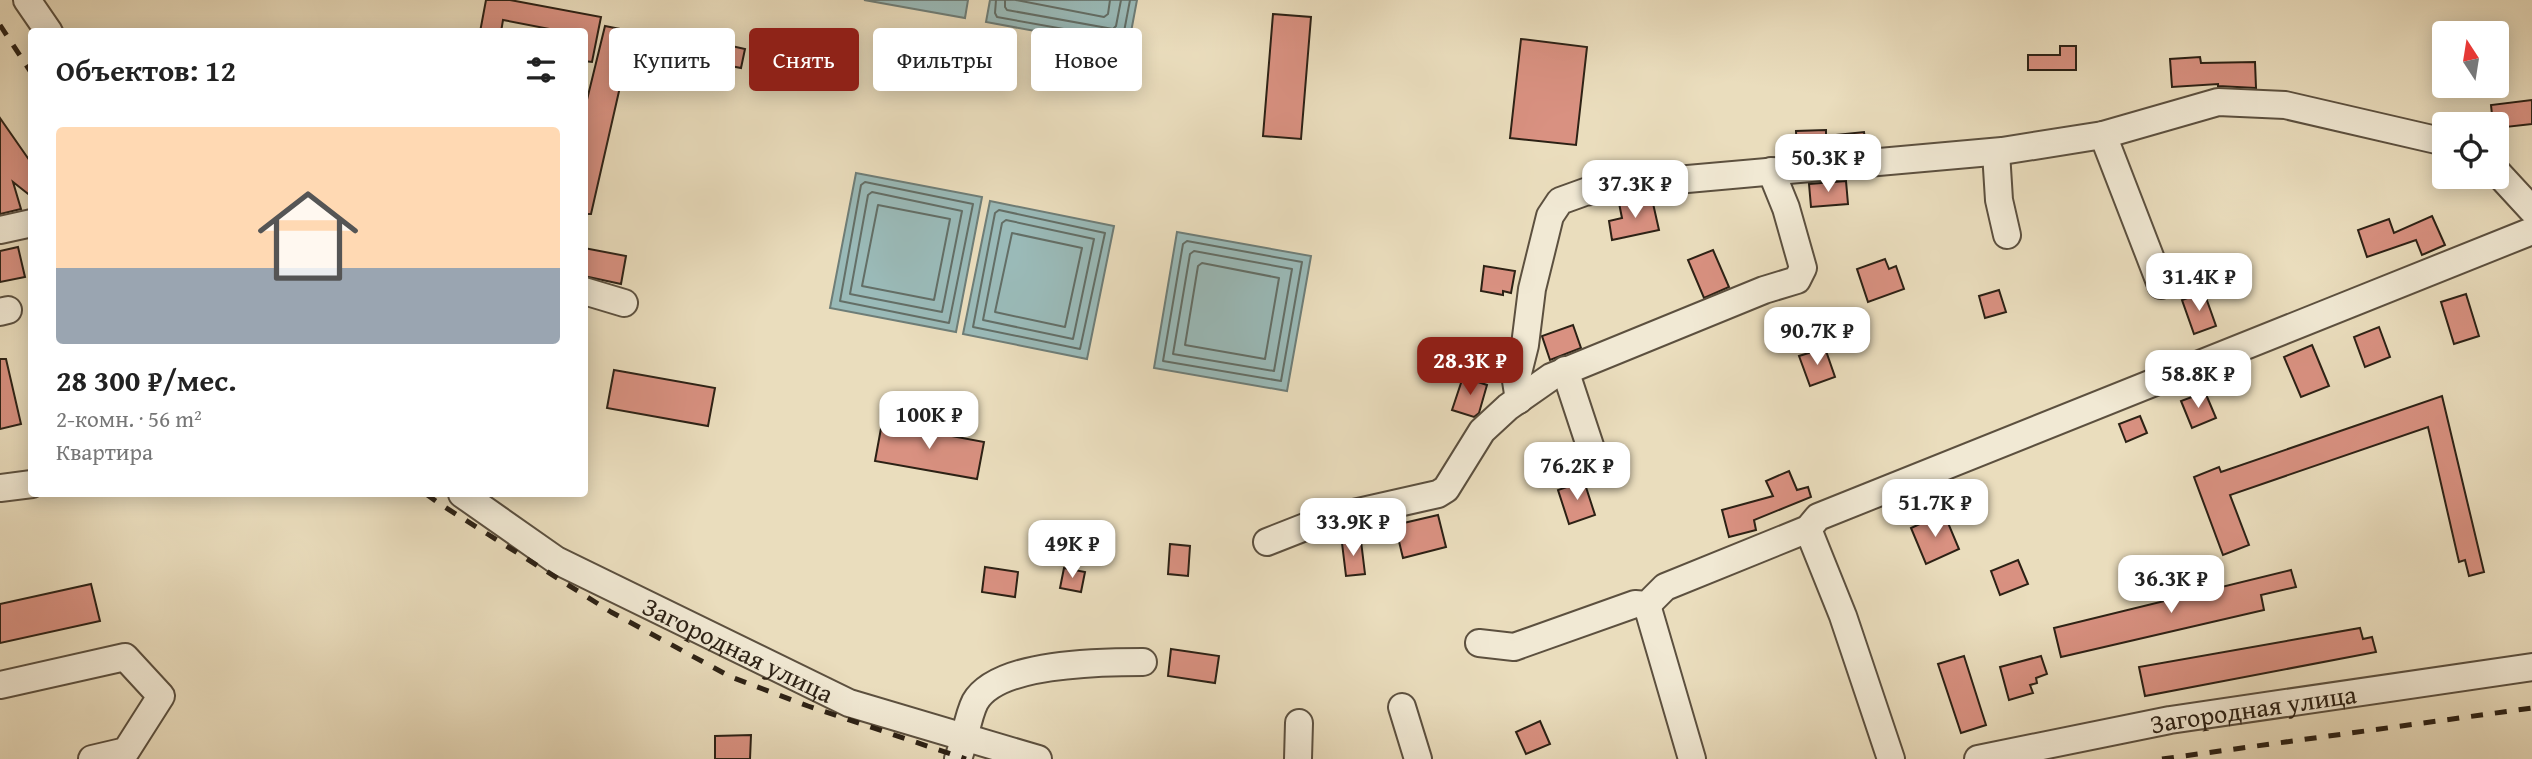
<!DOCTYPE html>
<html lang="ru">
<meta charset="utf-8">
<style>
:root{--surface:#fff;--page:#f6f6f6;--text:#222;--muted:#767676;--line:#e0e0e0;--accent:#8f2418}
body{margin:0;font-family:"Gentium Book Plus",serif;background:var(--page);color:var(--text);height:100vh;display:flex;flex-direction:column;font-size:26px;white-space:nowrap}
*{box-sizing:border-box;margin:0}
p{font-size:23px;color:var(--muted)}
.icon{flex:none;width:38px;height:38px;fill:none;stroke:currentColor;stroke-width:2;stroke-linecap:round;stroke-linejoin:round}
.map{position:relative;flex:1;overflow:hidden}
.side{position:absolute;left:28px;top:28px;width:560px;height:469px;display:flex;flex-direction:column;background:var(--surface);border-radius:7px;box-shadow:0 4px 18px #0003}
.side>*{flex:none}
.banner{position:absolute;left:609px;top:28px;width:665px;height:63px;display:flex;gap:14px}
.needle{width:46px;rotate:348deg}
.fabs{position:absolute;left:2432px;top:21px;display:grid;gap:14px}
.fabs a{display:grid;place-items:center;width:77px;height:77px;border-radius:7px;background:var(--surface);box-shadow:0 4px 18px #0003;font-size:35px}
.price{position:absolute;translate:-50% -60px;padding:0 16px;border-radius:14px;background:#fff;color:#222;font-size:23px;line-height:46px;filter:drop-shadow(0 2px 4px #0008)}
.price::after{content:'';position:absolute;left:50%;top:42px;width:21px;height:16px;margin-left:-10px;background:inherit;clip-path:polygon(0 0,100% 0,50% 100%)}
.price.selected{background:var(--accent);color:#fff}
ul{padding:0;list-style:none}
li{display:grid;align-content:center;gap:14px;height:371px;padding:0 28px}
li+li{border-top:2px solid var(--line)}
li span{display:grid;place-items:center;height:217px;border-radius:7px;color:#555}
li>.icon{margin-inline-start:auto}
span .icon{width:126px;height:126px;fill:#fffc;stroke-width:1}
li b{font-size:30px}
h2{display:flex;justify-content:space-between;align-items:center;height:84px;padding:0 28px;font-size:30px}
.tag{padding:0 24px;border-radius:7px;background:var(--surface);box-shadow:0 4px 18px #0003;font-size:24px;line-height:63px}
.tag.selected{background:var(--accent);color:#fff}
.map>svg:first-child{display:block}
.water{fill:#9abab8;stroke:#6e7d77;stroke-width:2}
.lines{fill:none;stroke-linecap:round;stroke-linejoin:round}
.shore{stroke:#636e66;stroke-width:2}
.building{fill:#d99181;stroke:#2c2115;stroke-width:2}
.minor-casing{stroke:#5c503f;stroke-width:30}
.minor{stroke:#f1e9d4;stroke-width:26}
.rail{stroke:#2c2115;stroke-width:5;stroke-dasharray:12 12;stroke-linecap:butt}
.labels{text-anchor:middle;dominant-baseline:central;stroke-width:6;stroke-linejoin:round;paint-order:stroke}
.street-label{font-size:26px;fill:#2c2115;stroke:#f1e9d4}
</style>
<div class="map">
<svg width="2532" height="759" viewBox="0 0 2532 759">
<rect width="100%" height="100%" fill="#eaddbd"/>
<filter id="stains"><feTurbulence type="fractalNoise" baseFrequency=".00286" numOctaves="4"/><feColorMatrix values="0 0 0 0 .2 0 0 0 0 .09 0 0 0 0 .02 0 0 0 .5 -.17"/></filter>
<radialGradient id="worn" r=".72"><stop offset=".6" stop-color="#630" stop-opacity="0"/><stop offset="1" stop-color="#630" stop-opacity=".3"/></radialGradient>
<g class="water">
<polygon points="864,0 968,0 965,18"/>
<polygon points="990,0 1137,0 1128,48 986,22"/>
<polygon points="856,173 982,197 956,332 830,308"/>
<polygon points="990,201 1114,226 1087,359 963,334"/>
<polygon points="1177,232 1311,256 1287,391 1154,368"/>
</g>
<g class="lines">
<g class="shore">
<polyline points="996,0 995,13 997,17 1120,39 1123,37 1130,0"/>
<polyline points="1005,0 1005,7 1007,10 1113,29 1116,26 1121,0"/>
<polyline points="1016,0 1104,17 1108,14 1110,0"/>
<polygon points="865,182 973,204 949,323 840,301 861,185"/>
<polygon points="872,192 962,211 942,312 850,294 868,195"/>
<polygon points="878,205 950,219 934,300 862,286"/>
<polygon points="999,210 1105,233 1080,349 973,327 995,213"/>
<polygon points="1006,220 1094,239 1073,339 983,320 1002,223"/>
<polygon points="1012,233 1082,248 1065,327 995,312"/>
<polygon points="1187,241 1302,262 1281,381 1163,361 1183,244"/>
<polygon points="1194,251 1292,269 1274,371 1173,354 1190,254"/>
<polygon points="1202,263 1279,278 1265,359 1185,345 1198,266"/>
</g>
</g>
<g class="building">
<polygon points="486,0 510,0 601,17 592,62 584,61 584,32 565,32 503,20 501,32 480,32"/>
<polygon points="1273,14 1311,17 1301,139 1263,136"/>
<polygon points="605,26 641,33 635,67 625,65 591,214 584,214 584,112"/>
<polygon points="687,36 745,49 741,68 700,60 696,75 679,71"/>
<polygon points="1521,39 1587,47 1576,145 1510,138"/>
<polygon points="2060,46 2076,46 2076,70 2028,70 2028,55 2060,55"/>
<polygon points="2200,57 2201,63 2255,62 2256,88 2218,86 2218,84 2172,87 2170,59"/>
<polygon points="2532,100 2532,124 2497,128 2497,124 2493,124 2491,105"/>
<polygon points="0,118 32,164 32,197 13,182 21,209 0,214"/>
<polygon points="1826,130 1826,136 1864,132 1866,147 1797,153 1796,131"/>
<polygon points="1846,181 1848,204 1811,207 1809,184"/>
<polygon points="1652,199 1659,230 1612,240 1609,221 1622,218 1619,203"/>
<polygon points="2432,216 2445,245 2422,255 2416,240 2367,257 2358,230 2389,219 2394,233"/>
<polygon points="18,247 25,277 0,282 0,251"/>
<polygon points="584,248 626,256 621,284 584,276"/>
<polygon points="1713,250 1729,287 1704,298 1688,260"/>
<polygon points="1885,259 1889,269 1896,266 1904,289 1868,302 1857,269"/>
<polygon points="1484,266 1515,271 1511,293 1503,291 1503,295 1481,291"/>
<polygon points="1999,290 2006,312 1985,318 1979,296"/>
<polygon points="2204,292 2216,326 2194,334 2182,300"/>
<polygon points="2466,294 2479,336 2454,344 2441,302"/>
<polygon points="1573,325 1581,348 1550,360 1542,336"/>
<polygon points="2379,327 2390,357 2365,367 2354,337"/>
<polygon points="2312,345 2329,386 2301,397 2284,357"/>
<polygon points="1825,348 1835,377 1810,386 1799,356"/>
<polygon points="0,359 6,359 21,424 0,429"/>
<polygon points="614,370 715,388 708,426 607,408"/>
<polygon points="1463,377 1487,385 1479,413 1474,417 1452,410"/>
<polygon points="2205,392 2216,418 2192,428 2181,401"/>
<polygon points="2442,396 2484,572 2469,576 2465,560 2459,562 2428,427 2230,495 2249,545 2223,555 2194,477 2219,467 2221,472"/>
<polygon points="2140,416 2147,433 2126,442 2119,424"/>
<polygon points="882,423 984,442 977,479 875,461"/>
<polygon points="1789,471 1797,490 1808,487 1811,497 1754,520 1756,530 1729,537 1722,510 1773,496 1766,481"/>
<polygon points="1584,481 1595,515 1569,524 1558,490"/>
<polygon points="1438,515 1446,547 1403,558 1395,525"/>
<polygon points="1935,517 1938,522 1946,518 1959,549 1926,564 1911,528"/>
<polygon points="1361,541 1365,574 1346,576 1342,543"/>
<polygon points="1170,544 1190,546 1188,576 1168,574"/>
<polygon points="2018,560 2028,584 2000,595 1991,571"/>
<polygon points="985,567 1018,572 1015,597 982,592"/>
<polygon points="1064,568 1085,572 1081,592 1060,588"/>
<polygon points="2291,570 2296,587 2261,595 2264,610 2061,657 2054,628"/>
<polygon points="91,584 100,621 0,643 0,604"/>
<polygon points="2360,628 2363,639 2372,637 2376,652 2145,696 2139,667"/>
<polygon points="1171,649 1219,656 1215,683 1168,676"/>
<polygon points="1964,656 1986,725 1961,733 1938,664"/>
<polygon points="2041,656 2047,674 2036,678 2037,683 2030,685 2033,693 2009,700 2000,667"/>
<polygon points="1540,721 1550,744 1526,754 1516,732"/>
<polygon points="751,735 750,759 715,759 715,736"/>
</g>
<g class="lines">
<g class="minor-casing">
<g id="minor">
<polyline points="27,0 49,32"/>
<polyline points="2103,135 2161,285"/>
<polyline points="1996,152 1999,200 2007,235"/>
<polyline points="2497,172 2532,210"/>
<polyline points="0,230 32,223"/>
<polyline points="584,291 624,303"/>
<polyline points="0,312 8,310"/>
<polyline points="1565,370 1596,464"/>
<polyline points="1519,400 1516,381 1525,345 1532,289 1550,216 1560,201 1585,192 1665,181 2002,151 2103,135 2218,102 2285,105 2445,142"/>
<polyline points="0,488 32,484"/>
<path id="s1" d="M462,494L556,560L849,703L1038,759"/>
<polyline points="1808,529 1843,616 1891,759"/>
<polyline points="1267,542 1323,520 1438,494 1446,489 1482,431 1508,407 1551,377 1764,290 1797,280 1803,268 1786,208 1771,171"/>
<polyline points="1647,605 1692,759"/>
<polyline points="1479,643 1514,647 1635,604 1647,605 1665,587 1808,529 1818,517 2532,231"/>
<polyline points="0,685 125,657 161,696 126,751 92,759"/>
<polyline points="1402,707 1418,759"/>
<path d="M958,759C965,741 967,718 975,702C998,662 1102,662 1143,662"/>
<polyline points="1298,759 1299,723"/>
<path id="s2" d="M1978,759L2170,720L2532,667"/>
</g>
</g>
<use href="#minor" class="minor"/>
<g class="rail">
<polyline points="0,25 32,74"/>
<polyline points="426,494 440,504 611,612 731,677 808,706 966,759"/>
<polyline points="2162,759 2532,708"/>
</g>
</g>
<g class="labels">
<g class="street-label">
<text stroke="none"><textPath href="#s1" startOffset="318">Загородная улица</textPath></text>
<text stroke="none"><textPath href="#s2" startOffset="280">Загородная улица</textPath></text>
</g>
</g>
<rect width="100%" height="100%" filter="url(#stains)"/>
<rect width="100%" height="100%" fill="url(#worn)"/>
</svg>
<div class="fabs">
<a><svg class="needle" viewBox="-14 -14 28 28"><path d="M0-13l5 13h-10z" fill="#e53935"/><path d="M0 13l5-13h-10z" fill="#767676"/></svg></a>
<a><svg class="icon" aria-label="locate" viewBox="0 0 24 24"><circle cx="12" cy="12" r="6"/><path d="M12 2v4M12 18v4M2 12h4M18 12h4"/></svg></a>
</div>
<b class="price" style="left:1828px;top:194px">50.3K ₽</b>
<b class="price" style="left:1635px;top:220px">37.3K ₽</b>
<b class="price" style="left:2199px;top:313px">31.4K ₽</b>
<b class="price" style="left:1817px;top:367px">90.7K ₽</b>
<b class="price selected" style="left:1470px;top:397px">28.3K ₽</b>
<b class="price" style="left:2198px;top:410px">58.8K ₽</b>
<b class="price" style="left:929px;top:451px">100K ₽</b>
<b class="price" style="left:1577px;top:502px">76.2K ₽</b>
<b class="price" style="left:1935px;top:539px">51.7K ₽</b>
<b class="price" style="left:1353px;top:558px">33.9K ₽</b>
<b class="price" style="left:1072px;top:580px">49K ₽</b>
<b class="price" style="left:2171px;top:615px">36.3K ₽</b>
<div class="banner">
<a class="tag">Купить</a>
<a class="tag selected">Снять</a>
<a class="tag">Фильтры</a>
<a class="tag">Новое</a>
</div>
<section class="side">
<h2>Объектов: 12<svg class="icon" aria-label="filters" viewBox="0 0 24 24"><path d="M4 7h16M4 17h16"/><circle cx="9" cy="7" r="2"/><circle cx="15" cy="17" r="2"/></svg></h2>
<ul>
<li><span style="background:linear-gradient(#ffd9b3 65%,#9aa5b1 0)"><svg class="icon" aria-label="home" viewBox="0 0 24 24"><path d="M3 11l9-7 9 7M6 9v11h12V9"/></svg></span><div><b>28 300 ₽/мес.</b><p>2-комн. · 56 m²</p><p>Квартира</p></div></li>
</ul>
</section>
</div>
